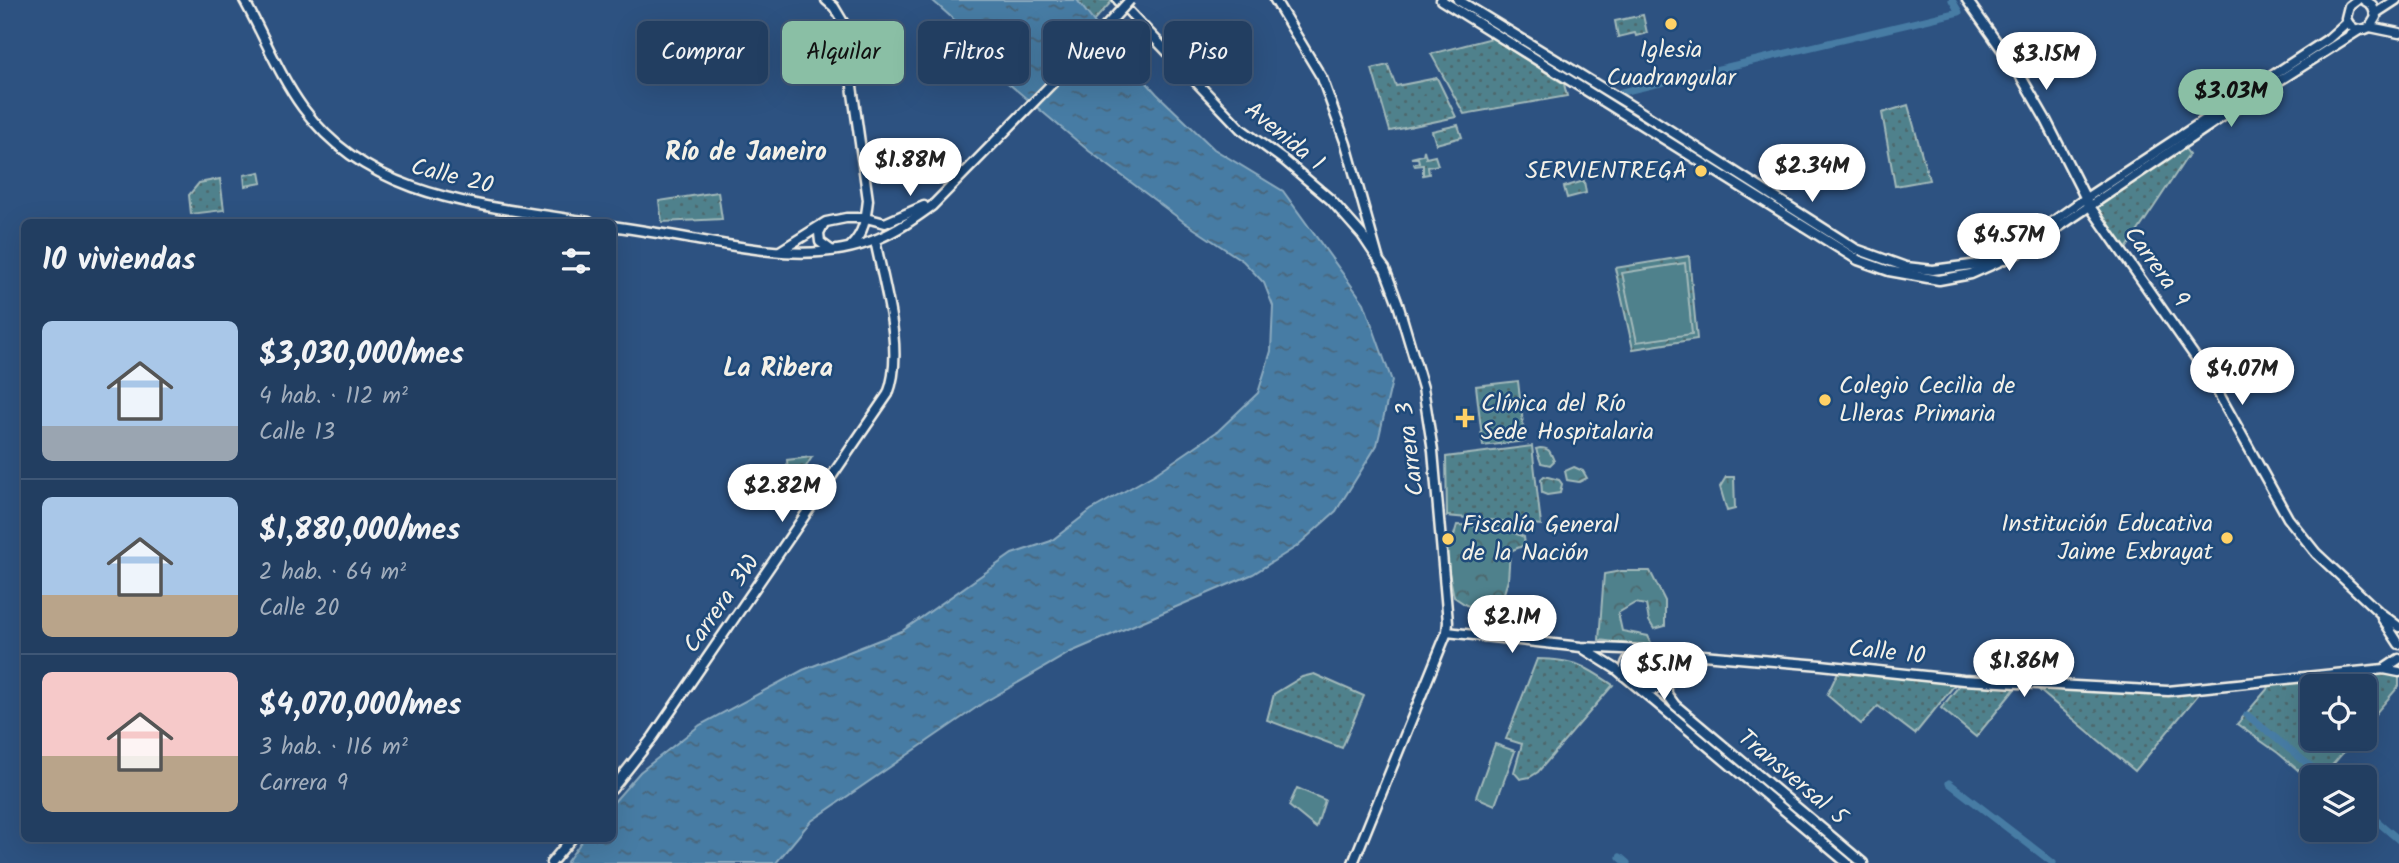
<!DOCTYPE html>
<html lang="es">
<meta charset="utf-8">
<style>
:root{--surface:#223e61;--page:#2a4567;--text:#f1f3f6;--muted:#a2aebd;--line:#3f5776;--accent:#8abfa5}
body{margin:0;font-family:Kalam,sans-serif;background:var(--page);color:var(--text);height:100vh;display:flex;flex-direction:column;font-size:26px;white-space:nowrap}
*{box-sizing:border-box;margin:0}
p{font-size:23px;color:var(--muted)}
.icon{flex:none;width:38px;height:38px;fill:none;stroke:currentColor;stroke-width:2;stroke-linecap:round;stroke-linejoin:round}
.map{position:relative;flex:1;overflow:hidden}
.sheet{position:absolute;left:21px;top:219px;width:595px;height:623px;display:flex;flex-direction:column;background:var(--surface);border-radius:10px;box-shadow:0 7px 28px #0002,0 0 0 2px var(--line)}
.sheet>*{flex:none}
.top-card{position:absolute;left:637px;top:21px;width:665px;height:63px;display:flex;gap:14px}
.tools{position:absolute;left:2300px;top:674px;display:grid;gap:14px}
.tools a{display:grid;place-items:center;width:77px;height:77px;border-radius:10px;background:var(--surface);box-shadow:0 7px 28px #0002,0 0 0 2px var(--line);font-size:35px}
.price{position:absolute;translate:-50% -60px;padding:0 16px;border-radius:24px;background:#fff;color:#222;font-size:23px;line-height:46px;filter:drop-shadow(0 2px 4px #0008)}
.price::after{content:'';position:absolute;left:50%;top:42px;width:21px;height:16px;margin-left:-10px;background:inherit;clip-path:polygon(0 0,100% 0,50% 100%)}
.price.active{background:var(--accent);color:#111}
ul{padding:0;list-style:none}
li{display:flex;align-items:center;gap:21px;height:175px;padding:0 21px}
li+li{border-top:2px solid var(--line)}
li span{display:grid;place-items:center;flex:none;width:196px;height:140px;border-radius:10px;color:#555}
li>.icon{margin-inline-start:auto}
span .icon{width:84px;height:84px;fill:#fffc;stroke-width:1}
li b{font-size:30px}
h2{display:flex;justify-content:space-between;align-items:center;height:84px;padding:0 21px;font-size:30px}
.tag{padding:0 24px;border-radius:10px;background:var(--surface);box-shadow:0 7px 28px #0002,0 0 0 2px var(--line);font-size:24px;line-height:63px}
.tag.active{background:var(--accent);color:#111}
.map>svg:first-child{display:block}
.grass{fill:url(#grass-dots);stroke:#a2b9ba;stroke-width:2}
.forest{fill:url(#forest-crowns);stroke:#a2b9ba;stroke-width:2}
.garden{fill:#50818c;stroke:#a2b9ba;stroke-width:2}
.water{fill:url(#water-ripples);stroke:#8cabbf;stroke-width:2}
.pier{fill:#2d5281}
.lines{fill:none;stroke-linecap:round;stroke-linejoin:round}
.canal{stroke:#477ca4;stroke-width:7}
.secondary-casing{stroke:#f4f1e8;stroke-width:13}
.secondary{stroke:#1f4a7a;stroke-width:8}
.secondary-bridge-casing{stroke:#f4f1e8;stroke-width:13;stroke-linecap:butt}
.secondary-bridge{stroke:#1f4a7a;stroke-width:8}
.poi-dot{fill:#ffd166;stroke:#1f4a7a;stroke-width:2.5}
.labels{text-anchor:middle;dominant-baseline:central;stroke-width:5;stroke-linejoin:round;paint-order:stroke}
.poi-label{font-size:24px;fill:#f4f1e8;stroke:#1f4a7a;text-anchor:start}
.street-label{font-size:24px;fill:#f4f1e8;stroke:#1f4a7a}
.neighbourhood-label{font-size:26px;font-weight:bold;fill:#f4f1e8;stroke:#1f4a7a}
</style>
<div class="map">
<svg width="2399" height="863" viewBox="0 0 2399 863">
<defs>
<pattern id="grass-dots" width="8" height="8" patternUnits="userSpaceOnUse" patternTransform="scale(1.75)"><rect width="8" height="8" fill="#50818c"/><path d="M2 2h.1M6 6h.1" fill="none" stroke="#4d676c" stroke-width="1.8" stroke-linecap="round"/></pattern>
<pattern id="forest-crowns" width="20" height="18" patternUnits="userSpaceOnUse" patternTransform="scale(1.75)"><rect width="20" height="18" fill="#50818c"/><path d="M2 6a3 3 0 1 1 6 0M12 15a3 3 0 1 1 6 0" fill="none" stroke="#4d676c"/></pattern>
<pattern id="water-ripples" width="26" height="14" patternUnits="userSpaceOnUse" patternTransform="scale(1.75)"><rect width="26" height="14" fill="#477ca4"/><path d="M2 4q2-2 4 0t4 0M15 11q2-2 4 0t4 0" fill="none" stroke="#48657a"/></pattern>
</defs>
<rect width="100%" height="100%" fill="#2d5281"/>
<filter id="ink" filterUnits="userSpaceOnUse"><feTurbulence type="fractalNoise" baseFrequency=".0143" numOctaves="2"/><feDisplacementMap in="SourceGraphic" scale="14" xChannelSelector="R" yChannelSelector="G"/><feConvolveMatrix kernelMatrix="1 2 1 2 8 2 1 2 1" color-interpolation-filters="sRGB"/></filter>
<g filter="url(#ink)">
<g class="grass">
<polygon points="1077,0 1113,0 1093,22"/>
<polygon points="1643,15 1647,33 1636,36 1635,33 1618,37 1615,21"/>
<polygon points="1492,38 1564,84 1567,96 1464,114 1431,54"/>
<polygon points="1388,65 1396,86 1437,78 1456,117 1390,131 1372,69"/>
<polygon points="1908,105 1929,180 1895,186 1882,113"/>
<polygon points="1458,125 1462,137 1436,144 1432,131"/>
<polygon points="2183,146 2189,154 2124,252 2092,204"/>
<polygon points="1424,150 1426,158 1435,156 1438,165 1428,167 1429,174 1423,175 1423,165 1415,166 1414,164 1419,162 1418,158 1411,158 1423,155"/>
<polygon points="260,172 262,183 245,186 244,175"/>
<polygon points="220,179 224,210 191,214 189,195 199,183"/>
<polygon points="1584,181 1586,193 1567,198 1564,187"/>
<polygon points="718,192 722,219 662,222 659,201"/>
<polygon points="1689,256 1697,339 1633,349 1615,268"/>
<polygon points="1518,381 1525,441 1483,446 1476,386"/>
<polygon points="1532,446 1541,525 1447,516 1446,457"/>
<polygon points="812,457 790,492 787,460"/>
<polygon points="1641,655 1658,667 1659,678 1652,684 1644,684 1631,673 1630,662 1636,657"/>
<path d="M1537,659C1575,660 1582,664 1613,685L1538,772L1530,777L1520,779L1514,772L1522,744L1506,739Z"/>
<polygon points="1839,670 1957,682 1915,734 1878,706 1861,724 1827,695"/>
<polygon points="2399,672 2399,686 2364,727 2364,686 2312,686 2312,738 2355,739 2322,777 2312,777 2312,782 2278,753 2237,724 2275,680"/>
<polygon points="1314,674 1364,696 1342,748 1267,720 1274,694 1302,677"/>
<polygon points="1963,681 2018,685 1976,737 1941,708"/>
<polygon points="2032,684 2203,689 2135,771"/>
</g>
<g class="forest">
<path d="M1540,448C1550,448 1550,452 1554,461L1550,465L1541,463L1536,449Z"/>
<polygon points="1574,467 1583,471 1587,478 1579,482 1567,480 1565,471"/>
<polygon points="1544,476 1559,480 1562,484 1560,493 1547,495 1542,493 1541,479"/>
<polygon points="1726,477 1734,477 1735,509 1727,511 1720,487"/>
<polygon points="1457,525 1500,527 1524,537 1525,545 1510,551 1508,580 1501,603 1489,601 1482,610 1466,605 1454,597 1444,548 1452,542"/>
<polygon points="1621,571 1650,571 1665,601 1665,626 1654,629 1649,621 1646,605 1635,603 1618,613 1622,631 1648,636 1653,647 1599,640 1604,574"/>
</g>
<g class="garden">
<polygon points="1685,263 1692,334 1637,342 1622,273"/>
<polygon points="1495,744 1515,751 1495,805 1476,797"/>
<polygon points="1297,788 1325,800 1316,828 1289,806"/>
</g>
<polygon class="water" points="932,0 1077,0 1104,35 1157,94 1214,149 1283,191 1364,303 1392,381 1377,445 1336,511 1296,547 1253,574 1071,652 983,703 810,822 776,863 566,863 584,838 612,838 613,803 640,772 700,725 803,670 902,631 1012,554 1051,541 1091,510 1155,474 1218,431 1258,393 1271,351 1273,306 1264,283 1243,261 1184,222 1089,151 996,73 980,43"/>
<polygon class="pier" points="1099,24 1106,33 1033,108 1025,102"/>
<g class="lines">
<g class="canal">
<polyline points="1622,92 1959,12 1952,0"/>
<polyline points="2247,715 2324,777"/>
<polyline points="1949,783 2053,863"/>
<polyline points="2364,810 2399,840"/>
<polyline points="1620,857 1627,863"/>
</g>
<g class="secondary-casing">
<g id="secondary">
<path d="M244,0C264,36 279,75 303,108C371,201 486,205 589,222"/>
<path d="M826,0L834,7L843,22L868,200C866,218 864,233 851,246"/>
<polyline points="1118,0 1241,129 1285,161 1331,200 1362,235 1376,256"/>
<polyline points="1275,0 1322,78 1346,144 1379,261 1385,269 1398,304 1423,388 1433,451 1448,622 1447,632 1353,863"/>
<polyline points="1441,0 1858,260 1889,271 1939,280 1971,274 2007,258 2026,249 2222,117 2359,30"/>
<polyline points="1458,0 1638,110 1856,249 1906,267 1933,270 1979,264 1997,257 2023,243 2086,198 2328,39 2347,22"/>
<polyline points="1967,0 2020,75 2046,120 2089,205 2210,378 2288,518 2316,553 2379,612 2399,627"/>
<path d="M2357,0L2349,6L2346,18C2350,29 2359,33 2370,27L2376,17L2372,5L2364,0"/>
<polyline points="2376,13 2396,0"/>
<polyline points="2370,27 2399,33"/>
<polyline points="823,225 819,233 820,242 831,250"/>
<path d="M612,226C639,230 665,234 692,239C752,249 818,264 877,239C897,231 914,219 932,206L1075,60"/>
<polyline points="780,251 826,222 846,218 866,218 885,223 924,206"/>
<polyline points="2382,618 2399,644"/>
<polyline points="1447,632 1581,647 1643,650 1821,665 1963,680 2168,691 2384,669 2399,672"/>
<polyline points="1584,649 1616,669 1847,863"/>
<polyline points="1665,652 1667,694 1675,705 1863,863"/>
<polyline points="2384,669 2399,659"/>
<path d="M1624,676C1624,664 1628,655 1641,651"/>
<polyline points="1643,691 1656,689 1664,679"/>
<path d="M612,789L653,737L888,394C905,351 884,286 875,240"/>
<polyline points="551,863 572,838"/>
</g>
</g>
<use href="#secondary" class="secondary"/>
<g class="secondary-bridge-casing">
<polyline id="secondary-bridge" points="1075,60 1130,0"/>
</g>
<use href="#secondary-bridge" class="secondary-bridge"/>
</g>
</g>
<g class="poi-dot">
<circle cx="1671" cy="24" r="7"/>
<circle cx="1701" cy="171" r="7"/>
<circle cx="1825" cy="400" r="7"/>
<path d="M1461.5 407.5h7v7h7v7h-7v7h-7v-7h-7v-7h7z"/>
<circle cx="2227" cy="538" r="7"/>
<circle cx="1448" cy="539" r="7"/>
</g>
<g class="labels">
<g class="poi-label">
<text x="1671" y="50" text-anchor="middle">Iglesia<tspan x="1671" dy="28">Cuadrangular</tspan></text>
<text x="1687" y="171" text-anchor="end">SERVIENTREGA</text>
<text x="1839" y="386">Colegio Cecilia de<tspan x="1839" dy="28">Llleras Primaria</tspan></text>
<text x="1481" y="404">Clínica del Río<tspan x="1481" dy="28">Sede Hospitalaria</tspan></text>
<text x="2213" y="524" text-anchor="end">Institución Educativa<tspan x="2213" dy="28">Jaime Exbrayat</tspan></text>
<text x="1462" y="525">Fiscalía General<tspan x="1462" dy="28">de la Nación</tspan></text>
</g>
<g class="street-label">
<text transform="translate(1284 137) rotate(39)">Avenida 1</text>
<text transform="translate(452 177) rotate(14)">Calle 20</text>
<text transform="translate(2156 267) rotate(54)">Carrera 9</text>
<text transform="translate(1411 449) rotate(-97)">Carrera 3</text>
<text transform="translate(722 604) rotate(-55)">Carrera 3W</text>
<text transform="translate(1887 653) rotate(6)">Calle 10</text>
<text transform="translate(1792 778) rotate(40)">Transversal 5</text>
</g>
<g class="neighbourhood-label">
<text x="746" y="153">Río de Janeiro</text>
<text x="778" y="369">La Ribera</text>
</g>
</g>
</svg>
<div class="tools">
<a><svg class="icon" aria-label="locate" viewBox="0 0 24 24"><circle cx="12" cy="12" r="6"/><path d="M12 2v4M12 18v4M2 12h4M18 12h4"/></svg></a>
<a><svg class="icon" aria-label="layers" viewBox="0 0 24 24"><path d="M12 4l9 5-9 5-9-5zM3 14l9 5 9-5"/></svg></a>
</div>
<b class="price" style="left:2046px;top:92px">$3.15M</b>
<b class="price active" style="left:2231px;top:129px">$3.03M</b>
<b class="price" style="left:910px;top:198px">$1.88M</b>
<b class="price" style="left:1812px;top:204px">$2.34M</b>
<b class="price" style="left:2009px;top:273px">$4.57M</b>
<b class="price" style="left:2242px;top:407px">$4.07M</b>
<b class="price" style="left:782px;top:524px">$2.82M</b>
<b class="price" style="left:1512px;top:655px">$2.1M</b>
<b class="price" style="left:2024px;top:699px">$1.86M</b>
<b class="price" style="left:1664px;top:702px">$5.1M</b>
<div class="top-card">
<a class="tag">Comprar</a>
<a class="tag active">Alquilar</a>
<a class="tag">Filtros</a>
<a class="tag">Nuevo</a>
<a class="tag">Piso</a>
</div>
<section class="sheet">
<h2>10 viviendas<svg class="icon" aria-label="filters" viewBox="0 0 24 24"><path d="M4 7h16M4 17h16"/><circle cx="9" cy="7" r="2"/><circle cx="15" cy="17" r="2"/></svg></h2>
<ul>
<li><span style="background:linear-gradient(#a9c7e8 75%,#9aa5b1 0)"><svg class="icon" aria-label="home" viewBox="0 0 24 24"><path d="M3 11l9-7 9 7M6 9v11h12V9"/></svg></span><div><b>$3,030,000/mes</b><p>4 hab. · 112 m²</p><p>Calle 13</p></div></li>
<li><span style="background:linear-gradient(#a9c7e8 70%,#b9a48a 0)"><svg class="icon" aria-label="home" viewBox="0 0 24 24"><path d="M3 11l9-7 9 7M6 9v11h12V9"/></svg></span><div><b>$1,880,000/mes</b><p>2 hab. · 64 m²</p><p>Calle 20</p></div></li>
<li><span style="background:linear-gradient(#f6c9c9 60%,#b9a48a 0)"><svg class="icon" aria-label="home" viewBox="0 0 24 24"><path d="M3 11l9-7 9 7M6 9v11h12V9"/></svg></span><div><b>$4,070,000/mes</b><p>3 hab. · 116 m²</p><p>Carrera 9</p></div></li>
</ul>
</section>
</div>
